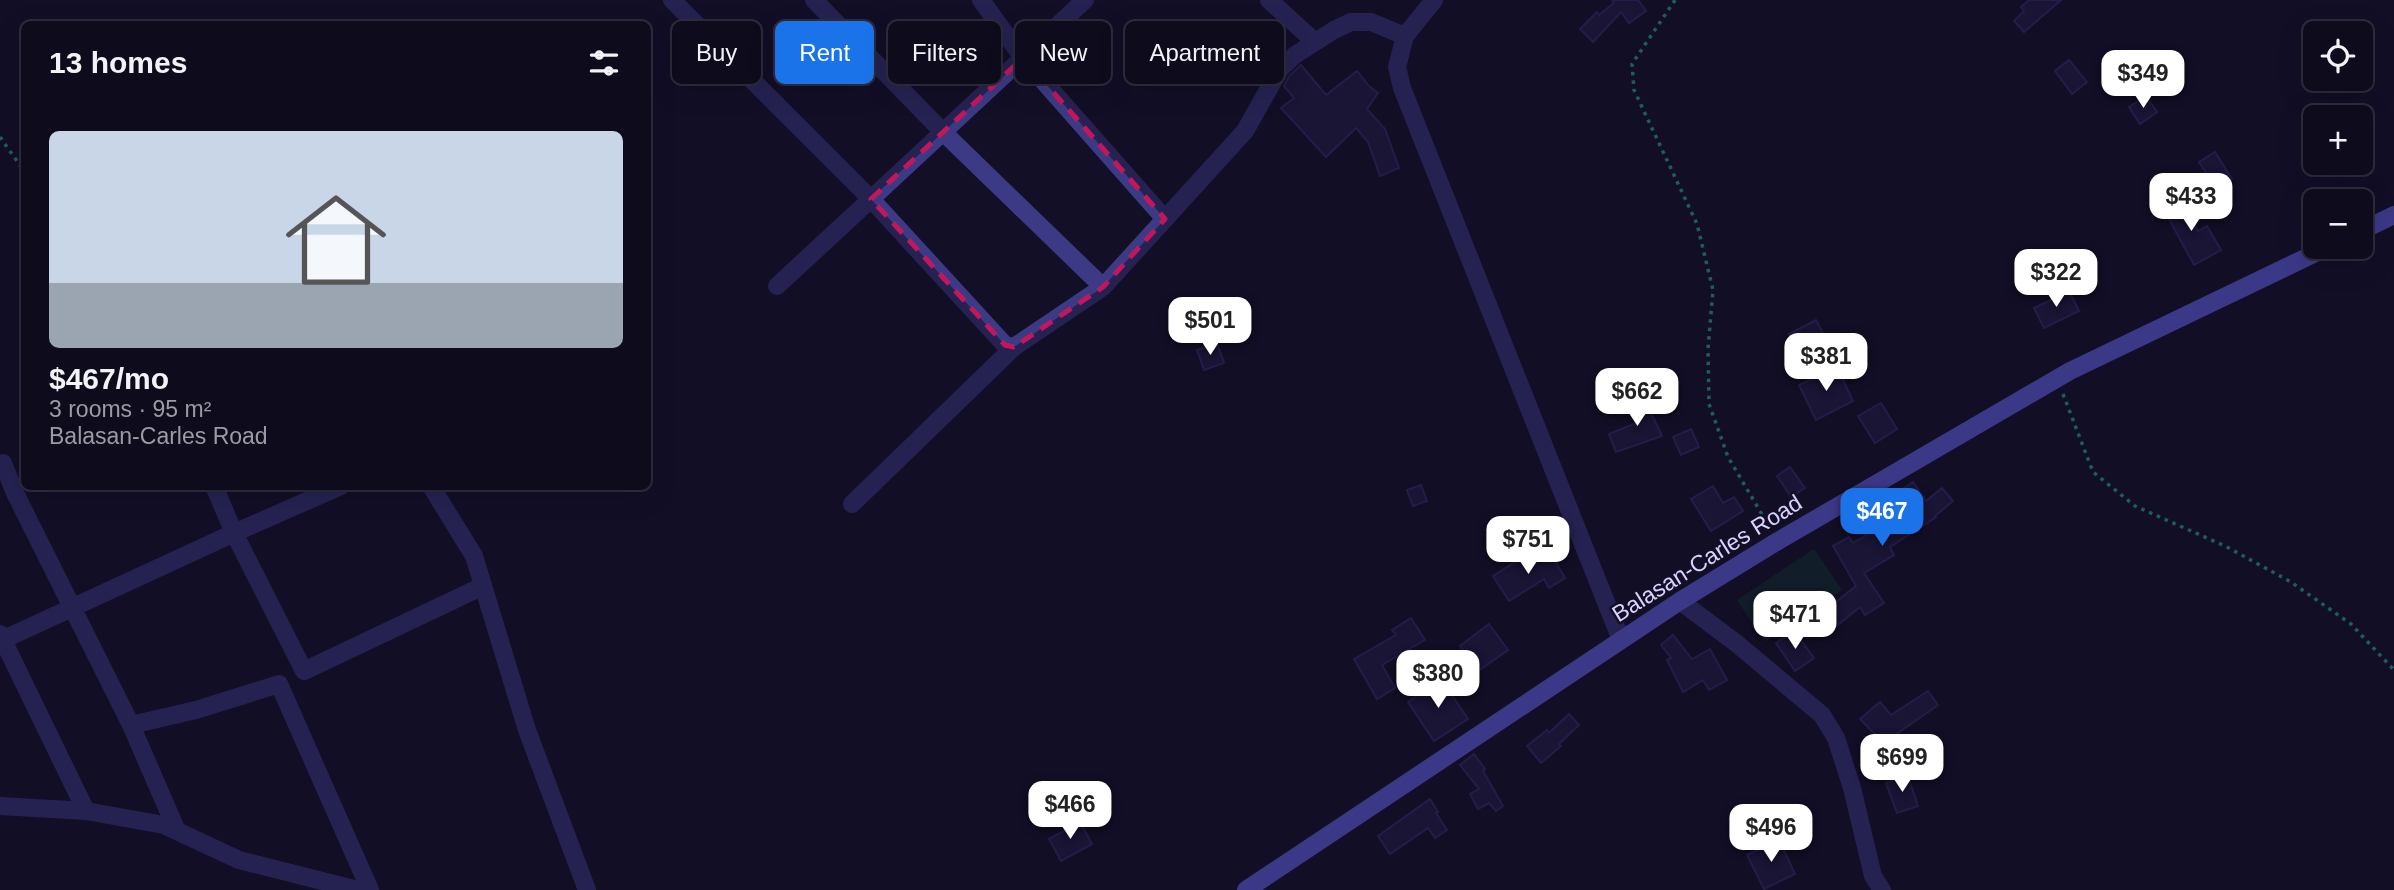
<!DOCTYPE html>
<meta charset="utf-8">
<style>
:root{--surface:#0e0b1c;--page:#1c1929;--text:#f1f3f6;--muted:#9b9ba3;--line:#2e2b3b;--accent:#1a73e8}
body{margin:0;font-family:Arial,sans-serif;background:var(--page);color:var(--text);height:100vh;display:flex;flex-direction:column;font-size:26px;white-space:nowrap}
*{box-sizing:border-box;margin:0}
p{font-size:23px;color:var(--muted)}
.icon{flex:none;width:38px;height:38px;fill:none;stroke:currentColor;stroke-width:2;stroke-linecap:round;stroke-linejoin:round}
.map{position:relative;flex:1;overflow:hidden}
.details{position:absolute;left:21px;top:21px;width:630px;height:469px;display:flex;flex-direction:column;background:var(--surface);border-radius:10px;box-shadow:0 7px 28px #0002,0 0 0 2px var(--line)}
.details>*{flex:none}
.hud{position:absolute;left:672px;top:21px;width:665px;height:63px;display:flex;gap:14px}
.tools{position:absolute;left:2303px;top:21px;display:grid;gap:14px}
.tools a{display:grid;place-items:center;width:70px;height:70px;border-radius:10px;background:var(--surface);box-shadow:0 7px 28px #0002,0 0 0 2px var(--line);font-size:35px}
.price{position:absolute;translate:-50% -60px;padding:0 16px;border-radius:14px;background:#fff;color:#222;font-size:23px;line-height:46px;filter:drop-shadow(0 2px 4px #0008)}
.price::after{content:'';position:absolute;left:50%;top:42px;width:21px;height:16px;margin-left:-10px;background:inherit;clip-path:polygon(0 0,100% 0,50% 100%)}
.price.selected{background:var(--accent);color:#fff}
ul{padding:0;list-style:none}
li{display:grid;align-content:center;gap:14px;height:371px;padding:0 28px}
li+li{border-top:2px solid var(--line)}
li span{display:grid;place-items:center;height:217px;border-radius:10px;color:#555}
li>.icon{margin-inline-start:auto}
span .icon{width:126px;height:126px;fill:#fffc;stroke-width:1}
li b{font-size:30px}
h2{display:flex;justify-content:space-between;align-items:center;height:84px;padding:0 28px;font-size:30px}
.pill{padding:0 24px;border-radius:10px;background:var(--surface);box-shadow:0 7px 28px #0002,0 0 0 2px var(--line);font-size:24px;line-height:63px}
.pill.selected{background:var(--accent);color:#fff}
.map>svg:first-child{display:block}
.green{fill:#12302f}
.building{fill:#241b47;stroke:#3b2d73;stroke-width:2}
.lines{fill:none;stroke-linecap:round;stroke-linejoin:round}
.path{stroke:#2fb8b0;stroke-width:3.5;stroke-dasharray:3.5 5;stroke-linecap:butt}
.street{stroke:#3d3a85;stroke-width:18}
.secondary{stroke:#6f6bff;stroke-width:18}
.marked{fill:none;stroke:#c2185b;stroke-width:5;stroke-dasharray:14 9;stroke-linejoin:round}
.labels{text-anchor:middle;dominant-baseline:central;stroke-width:5;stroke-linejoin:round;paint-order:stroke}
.street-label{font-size:23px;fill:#d9d4ff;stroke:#130f26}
</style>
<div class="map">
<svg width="2394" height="890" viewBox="0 0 2394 890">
<rect width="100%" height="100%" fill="#130f26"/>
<polygon class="green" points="1814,549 1842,590 1765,642 1737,600"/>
<g class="building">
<polygon points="1612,0 1638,0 1646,11 1629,23 1621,12 1593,42 1580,29 1597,12 1599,15 1614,3"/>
<polygon points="2029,0 2061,0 2024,32 2014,21 2024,11 2021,7"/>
<polygon points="2069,60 2087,82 2072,94 2055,71"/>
<polygon points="1301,65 1326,95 1357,71 1369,86 1378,93 1367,109 1385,129 1399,168 1380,176 1368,142 1356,128 1326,157 1281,108 1294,98 1284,86 1289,76"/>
<polygon points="2146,96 2157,112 2140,124 2129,107"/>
<polygon points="2215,152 2232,179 2217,189 2199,162"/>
<polygon points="2179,198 2198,231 2207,226 2221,250 2194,265 2163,208"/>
<polygon points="2069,291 2079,311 2044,328 2034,308"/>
<polygon points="1816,320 1825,337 1799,351 1789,334"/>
<polygon points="1217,343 1224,363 1204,370 1197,350"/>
<polygon points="1837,367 1853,401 1816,420 1799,385"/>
<polygon points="1643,396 1662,436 1616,452 1609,434 1639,422 1630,402"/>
<polygon points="1881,403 1897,429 1875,443 1858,416"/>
<polygon points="1691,429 1699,447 1681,455 1673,437"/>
<polygon points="1790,467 1805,488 1791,497 1777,476"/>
<polygon points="1913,482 1926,501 1942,488 1953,501 1935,516 1936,517 1890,547 1894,555 1864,573 1884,603 1865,615 1860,607 1835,627 1823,612 1856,586 1833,546 1849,537 1853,543 1894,518 1884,502"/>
<polygon points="1421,485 1427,501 1413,506 1407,490"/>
<polygon points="1713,486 1723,503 1734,497 1743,511 1711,531 1691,499"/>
<polygon points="1551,554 1565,578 1549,588 1544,579 1509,601 1493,576 1523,557 1529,567"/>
<polygon points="1411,618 1425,640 1382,665 1395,688 1377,699 1354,659 1396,635 1392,630"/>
<polygon points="1489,624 1508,650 1478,671 1460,646"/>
<polygon points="1794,631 1814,658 1795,671 1776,643"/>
<polygon points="1673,635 1692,659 1710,649 1727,680 1709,690 1703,680 1683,692 1667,660 1671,658 1661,645"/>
<polygon points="1441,679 1468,719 1434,741 1408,702"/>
<polygon points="1928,691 1938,705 1892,737 1879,742 1877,736 1860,719 1880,702 1891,715"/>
<polygon points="1569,714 1579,725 1559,744 1561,746 1541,763 1527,746 1547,730 1549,733"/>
<polygon points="1474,754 1485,769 1483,771 1503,806 1496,811 1489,803 1478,809 1470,794 1479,789 1460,765"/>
<polygon points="1908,776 1918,806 1897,813 1886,783"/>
<polygon points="1430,799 1438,812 1436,813 1447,830 1435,838 1428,828 1390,854 1378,836"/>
<polygon points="1080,822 1092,844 1061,861 1049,839"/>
<polygon points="1779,840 1795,874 1764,889 1747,855"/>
</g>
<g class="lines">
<g class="path">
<polyline points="1675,0 1632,64 1634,90 1697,224 1713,290 1708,349 1709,404 1728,457 1770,528"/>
<polyline points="0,137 24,171"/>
<polyline points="2063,394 2093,472 2135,506 2225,546 2291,582 2351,624 2394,670"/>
</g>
<g class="street">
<polyline points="672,0 871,199 777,286"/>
<polyline points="814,0 943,132 1103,287"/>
<polyline points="981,0 1023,58 1165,219"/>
<polyline points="1085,0 871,199 1005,345 1014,347 1103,287 1245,131 1280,69 1295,55 1334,30 1351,22 1371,22 1405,36"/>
<polyline points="1269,0 1315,42"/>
<polyline points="1434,0 1405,36 1397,67 1402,88 1621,640"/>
<polyline points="3,463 15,493 131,725"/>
<polyline points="214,486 234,533 341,486"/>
<polyline points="431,486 474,556 527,730 587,890"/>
<polyline points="852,504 1014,347"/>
<polyline points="1680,601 1736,643 1822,715 1836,738 1852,788 1873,876 1882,890"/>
<polyline points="0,634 86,811"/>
<polyline points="0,641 234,533 304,671 483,586"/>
<polyline points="0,806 86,811 164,825 239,860 358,890"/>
<polyline points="177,831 131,725 196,710 279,684 370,890"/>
</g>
<g class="secondary">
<polyline points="2361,231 2394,215"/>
<polyline points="1246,890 1680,601 1778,541 2070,371 2328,247"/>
</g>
</g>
<path d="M0 0H2394V890H0ZM1023,58L1165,219L1103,287L1014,347L1005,345L871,199Z" fill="#130f26" fill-opacity=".55" fill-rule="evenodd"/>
<path class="marked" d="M1023,58L1165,219L1103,287L1014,347L1005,345L871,199Z"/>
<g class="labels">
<g class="street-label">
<text transform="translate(1707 558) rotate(-32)">Balasan-Carles Road</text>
</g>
</g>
</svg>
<div class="tools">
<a><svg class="icon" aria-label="locate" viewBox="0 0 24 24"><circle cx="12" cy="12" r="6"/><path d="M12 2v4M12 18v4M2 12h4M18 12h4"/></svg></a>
<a>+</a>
<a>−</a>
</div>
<b class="price" style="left:2143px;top:110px">$349</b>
<b class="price" style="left:2191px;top:233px">$433</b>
<b class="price" style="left:2056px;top:309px">$322</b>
<b class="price" style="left:1210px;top:357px">$501</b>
<b class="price" style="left:1826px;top:393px">$381</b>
<b class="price" style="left:1637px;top:428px">$662</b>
<b class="price selected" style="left:1882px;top:548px">$467</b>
<b class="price" style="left:1528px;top:576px">$751</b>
<b class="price" style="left:1795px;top:651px">$471</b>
<b class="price" style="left:1438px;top:710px">$380</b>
<b class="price" style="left:1902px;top:794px">$699</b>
<b class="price" style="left:1070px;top:841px">$466</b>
<b class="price" style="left:1771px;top:864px">$496</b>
<div class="hud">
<a class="pill">Buy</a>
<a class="pill selected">Rent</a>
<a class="pill">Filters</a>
<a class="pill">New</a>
<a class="pill">Apartment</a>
</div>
<section class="details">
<h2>13 homes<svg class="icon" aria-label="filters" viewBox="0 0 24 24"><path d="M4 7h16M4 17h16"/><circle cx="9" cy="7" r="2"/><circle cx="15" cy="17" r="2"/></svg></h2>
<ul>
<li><span style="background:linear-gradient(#c9d6e8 70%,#9aa5b1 0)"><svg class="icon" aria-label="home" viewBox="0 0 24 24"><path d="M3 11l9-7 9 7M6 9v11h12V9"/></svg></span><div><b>$467/mo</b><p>3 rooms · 95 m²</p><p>Balasan-Carles Road</p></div></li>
</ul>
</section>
</div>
